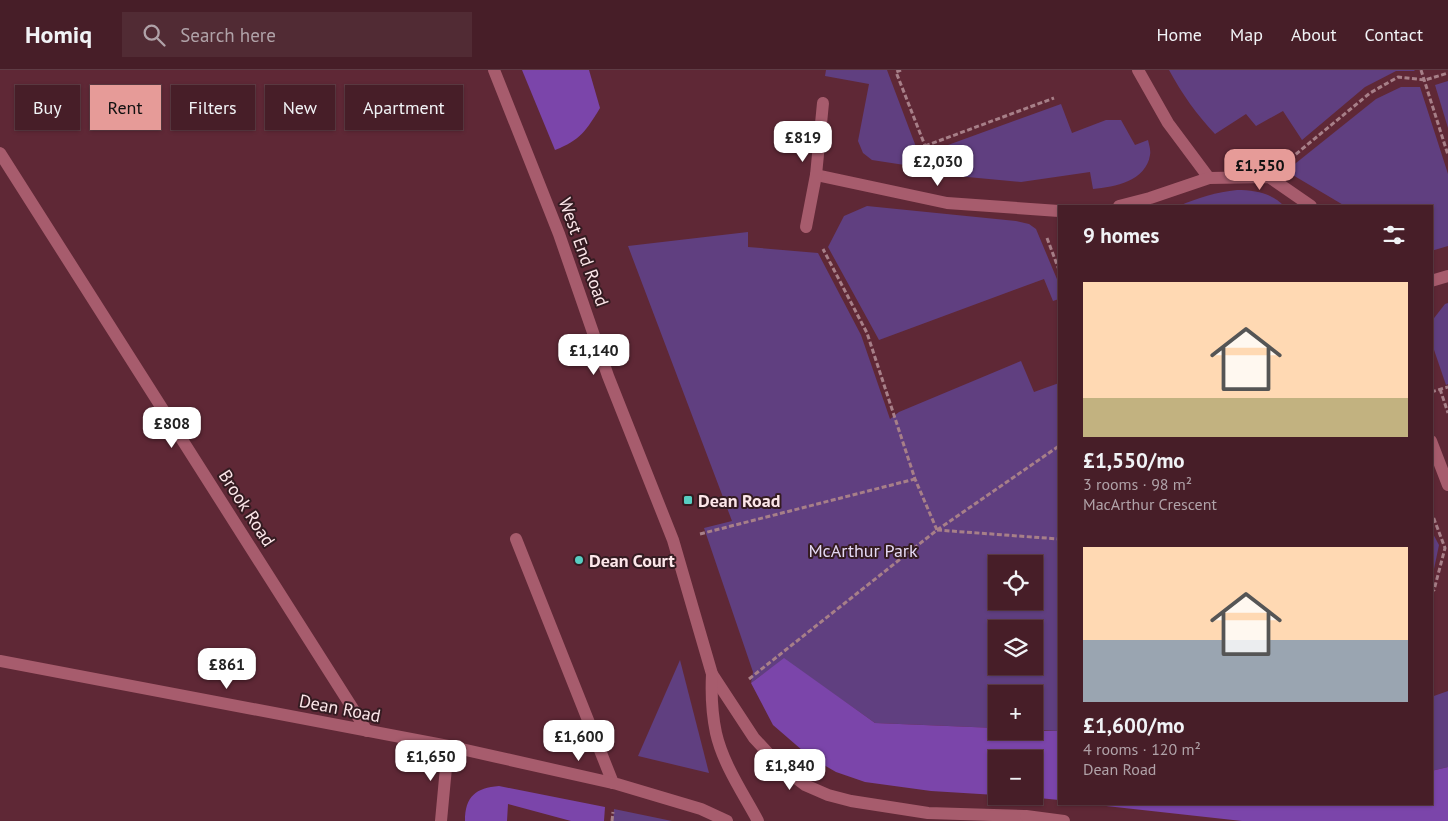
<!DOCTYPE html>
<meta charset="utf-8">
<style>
:root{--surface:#471e28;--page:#512b34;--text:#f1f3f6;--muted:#b0a2a8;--line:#5f3c45;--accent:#e69b98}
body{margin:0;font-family:"PT Sans",sans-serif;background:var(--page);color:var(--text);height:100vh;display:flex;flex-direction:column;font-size:19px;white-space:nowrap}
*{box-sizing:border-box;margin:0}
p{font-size:16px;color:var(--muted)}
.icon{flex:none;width:28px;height:28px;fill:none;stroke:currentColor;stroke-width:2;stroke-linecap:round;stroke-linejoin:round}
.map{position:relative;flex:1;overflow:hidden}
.side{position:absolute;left:1058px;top:135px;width:375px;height:600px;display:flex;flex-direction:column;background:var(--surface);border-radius:0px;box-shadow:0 1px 4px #0004,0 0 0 1px var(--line)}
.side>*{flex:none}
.top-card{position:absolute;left:15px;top:15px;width:475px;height:45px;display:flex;gap:10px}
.buttons{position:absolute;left:988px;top:485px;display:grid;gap:10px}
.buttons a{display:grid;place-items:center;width:55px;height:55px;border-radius:0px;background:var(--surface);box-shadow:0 1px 4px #0004,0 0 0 1px var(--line);font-size:25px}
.price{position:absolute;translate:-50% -42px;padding:0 11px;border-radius:10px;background:#fff;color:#222;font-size:16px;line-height:32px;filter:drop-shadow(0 1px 2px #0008)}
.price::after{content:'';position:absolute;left:50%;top:30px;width:15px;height:11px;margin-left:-8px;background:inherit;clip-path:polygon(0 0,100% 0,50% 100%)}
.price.selected{background:var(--accent);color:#111}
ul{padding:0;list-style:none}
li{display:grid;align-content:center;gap:10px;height:265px;padding:0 25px}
li span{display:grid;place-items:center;height:155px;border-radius:0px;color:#555}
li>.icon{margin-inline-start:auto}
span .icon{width:90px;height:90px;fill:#fffc;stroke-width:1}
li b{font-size:21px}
h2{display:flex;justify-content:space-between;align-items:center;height:60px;padding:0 25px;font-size:21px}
.pill{padding:0 18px;border-radius:0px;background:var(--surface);box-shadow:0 1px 4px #0004,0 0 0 1px var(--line);font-size:18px;line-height:45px}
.pill.selected{background:var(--accent);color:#111}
header{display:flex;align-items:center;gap:30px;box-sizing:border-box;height:70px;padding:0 25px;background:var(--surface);border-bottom:1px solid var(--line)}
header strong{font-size:24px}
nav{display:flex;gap:28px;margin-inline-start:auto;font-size:18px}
.search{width:350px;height:45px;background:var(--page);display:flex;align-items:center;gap:12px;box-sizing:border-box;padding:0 18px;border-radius:0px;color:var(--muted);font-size:19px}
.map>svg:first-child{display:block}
.green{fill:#603f80;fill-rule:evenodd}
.forest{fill:#7b45aa}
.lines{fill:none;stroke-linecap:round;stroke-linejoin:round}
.path{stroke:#a77f88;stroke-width:3;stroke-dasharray:5 2.5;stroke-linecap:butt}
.service{stroke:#a75c6d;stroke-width:12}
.minor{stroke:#a75c6d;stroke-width:12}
.tertiary{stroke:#a75c6d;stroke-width:12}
.poi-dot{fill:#57cec2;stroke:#341b21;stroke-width:2}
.labels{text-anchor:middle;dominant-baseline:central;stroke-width:4;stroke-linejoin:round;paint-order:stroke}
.street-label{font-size:18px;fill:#fce6e9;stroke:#341b21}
.poi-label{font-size:18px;font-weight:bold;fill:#fce6e9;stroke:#341b21;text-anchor:start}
.park-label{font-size:18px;fill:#e5d9f4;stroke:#341b21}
</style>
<header>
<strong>Homiq</strong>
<div class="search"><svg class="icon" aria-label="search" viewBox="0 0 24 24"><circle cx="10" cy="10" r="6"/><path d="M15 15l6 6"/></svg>Search here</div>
<nav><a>Home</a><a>Map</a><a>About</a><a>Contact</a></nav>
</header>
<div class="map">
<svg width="1448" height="751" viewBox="0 0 1448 751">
<rect width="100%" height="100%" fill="#5f2836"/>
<g class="green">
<polygon points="826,0 887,0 924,98 872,90 863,83 858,71 869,14 825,6"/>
<path d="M1169,0H1414L1415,1H1396L1365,17L1302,70L1283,41L1256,56L1246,44L1215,64C1197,45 1182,24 1169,0Z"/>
<polygon points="1448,11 1448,58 1435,15"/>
<polygon points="1401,17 1420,17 1448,104 1448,176 1431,181 1431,136 1345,136 1286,101 1376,29"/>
<path d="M1061,34L1072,63L1106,50H1121L1135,75L1148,70C1149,75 1151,80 1150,85C1146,111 1115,117 1093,119L1090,102L1021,112L946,105L937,79Z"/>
<path d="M1237,120C1254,120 1272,123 1284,136H1179C1197,128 1217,122 1237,120Z"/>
<polygon points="867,136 1016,151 1029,154 1036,159 1059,214 1059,229 1053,231 1044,209 879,270 828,177 844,146"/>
<path d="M748,162V177L818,183L861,265L890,349L899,342L1021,291L1034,322L1059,313V661L1034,660V624H996V658L875,653L784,589L751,613L753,602L704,458L732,451L628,176ZM996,494H1034V531H996ZM996,559H1034V596H996Z"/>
<polygon points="1448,233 1448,314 1446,315 1431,271 1431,252 1445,234"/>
<polygon points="1431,460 1439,475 1434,499 1431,505"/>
<polygon points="680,590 709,703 638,686"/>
<polygon points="1448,621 1448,697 1431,701 1431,627"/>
<polygon points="614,739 672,751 613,751"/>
</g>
<g class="forest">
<path d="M522,0H589L600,38C586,61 580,70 555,80Z"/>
<polygon points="784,588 875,653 996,658 996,661 1059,661 1059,730 1019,726 1034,726 1034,689 996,689 996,725 931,721 865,712 836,702 810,687 773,655 751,613"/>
<polygon points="1448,697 1448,751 1242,751 1088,734 1431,734 1431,701"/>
<path d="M499,716L605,737L604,751H571L508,734L507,751H465C465,726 476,718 499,716Z"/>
</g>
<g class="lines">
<g class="path">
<polyline points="901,0 896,2 935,101"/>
<polyline points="1421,0 1448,85"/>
<polyline points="925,76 1054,28"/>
<polyline points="1290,89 1370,23 1398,7 1425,10 1448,3"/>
<polyline points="1047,168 1059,200"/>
<polyline points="1440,319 1448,343"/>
<polyline points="1431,322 1448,317"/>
<polyline points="1431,441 1445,478 1434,520 1431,519"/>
<polyline points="937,460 1059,376"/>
<polyline points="937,460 1059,469"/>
<polyline points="700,464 915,409"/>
<polyline points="749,609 937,460 915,409 867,263 823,179"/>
<polyline points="612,751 613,742"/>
</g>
<polyline class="service" points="516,469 613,713"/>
<g class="minor">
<polyline points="1138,0 1168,53 1209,108"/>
<polyline points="0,83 367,661"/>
<polyline points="816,105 947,133 1059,141"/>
<polyline points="1119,136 1150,128 1209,108 1269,107 1311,136"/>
<polyline points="806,157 816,105 823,33"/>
<polyline points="1431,211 1448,206"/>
<polyline points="1431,371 1448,415"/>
<polyline points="0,591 448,676 617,714 701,739 727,751"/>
<polyline points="441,751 448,676"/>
</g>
<g class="tertiary">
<polyline points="494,0 559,164 608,306 673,470 712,604 754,668 780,696 805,715 828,725 851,731 928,743 1024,746 1035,751"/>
<path d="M712,604C711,624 712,644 716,663C723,694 743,723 758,751"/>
<polyline points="1026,746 1064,751"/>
</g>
</g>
<g class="poi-dot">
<rect x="683" y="425" width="10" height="10" rx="2.5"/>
<circle cx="579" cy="490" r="5"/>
</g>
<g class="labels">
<g class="street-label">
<text transform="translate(584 182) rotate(70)">West End Road</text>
<text transform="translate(247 438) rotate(57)">Brook Road</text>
<text transform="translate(340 638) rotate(11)">Dean Road</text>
</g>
<g class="poi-label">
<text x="698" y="430">Dean Road</text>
<text x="589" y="490">Dean Court</text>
</g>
<g class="park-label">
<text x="863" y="480">McArthur Park</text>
</g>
</g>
</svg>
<div class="buttons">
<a><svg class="icon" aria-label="locate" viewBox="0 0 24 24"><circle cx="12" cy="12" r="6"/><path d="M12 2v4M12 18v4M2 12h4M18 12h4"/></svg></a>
<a><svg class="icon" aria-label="layers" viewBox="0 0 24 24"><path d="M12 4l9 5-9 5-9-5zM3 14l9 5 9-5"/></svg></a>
<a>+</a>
<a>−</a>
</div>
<b class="price" style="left:803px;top:93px">£819</b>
<b class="price" style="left:938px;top:117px">£2,030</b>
<b class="price selected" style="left:1260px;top:121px">£1,550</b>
<b class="price" style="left:594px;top:306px">£1,140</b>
<b class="price" style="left:172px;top:379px">£808</b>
<b class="price" style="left:227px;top:620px">£861</b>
<b class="price" style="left:579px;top:692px">£1,600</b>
<b class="price" style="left:431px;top:712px">£1,650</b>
<b class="price" style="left:790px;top:721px">£1,840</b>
<div class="top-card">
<a class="pill">Buy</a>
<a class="pill selected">Rent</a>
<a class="pill">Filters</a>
<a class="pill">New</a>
<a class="pill">Apartment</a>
</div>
<section class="side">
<h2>9 homes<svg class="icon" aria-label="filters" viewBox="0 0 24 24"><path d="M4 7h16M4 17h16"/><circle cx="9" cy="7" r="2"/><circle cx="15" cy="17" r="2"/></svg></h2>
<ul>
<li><span style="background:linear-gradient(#ffd9b3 75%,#c2b280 0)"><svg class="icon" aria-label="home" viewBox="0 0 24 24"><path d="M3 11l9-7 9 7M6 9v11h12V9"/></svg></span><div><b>£1,550/mo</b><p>3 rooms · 98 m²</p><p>MacArthur Crescent</p></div></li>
<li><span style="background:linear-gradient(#ffd9b3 60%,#9aa5b1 0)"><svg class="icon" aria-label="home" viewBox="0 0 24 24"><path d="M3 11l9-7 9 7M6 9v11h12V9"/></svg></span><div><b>£1,600/mo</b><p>4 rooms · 120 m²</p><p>Dean Road</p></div></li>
</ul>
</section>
</div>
